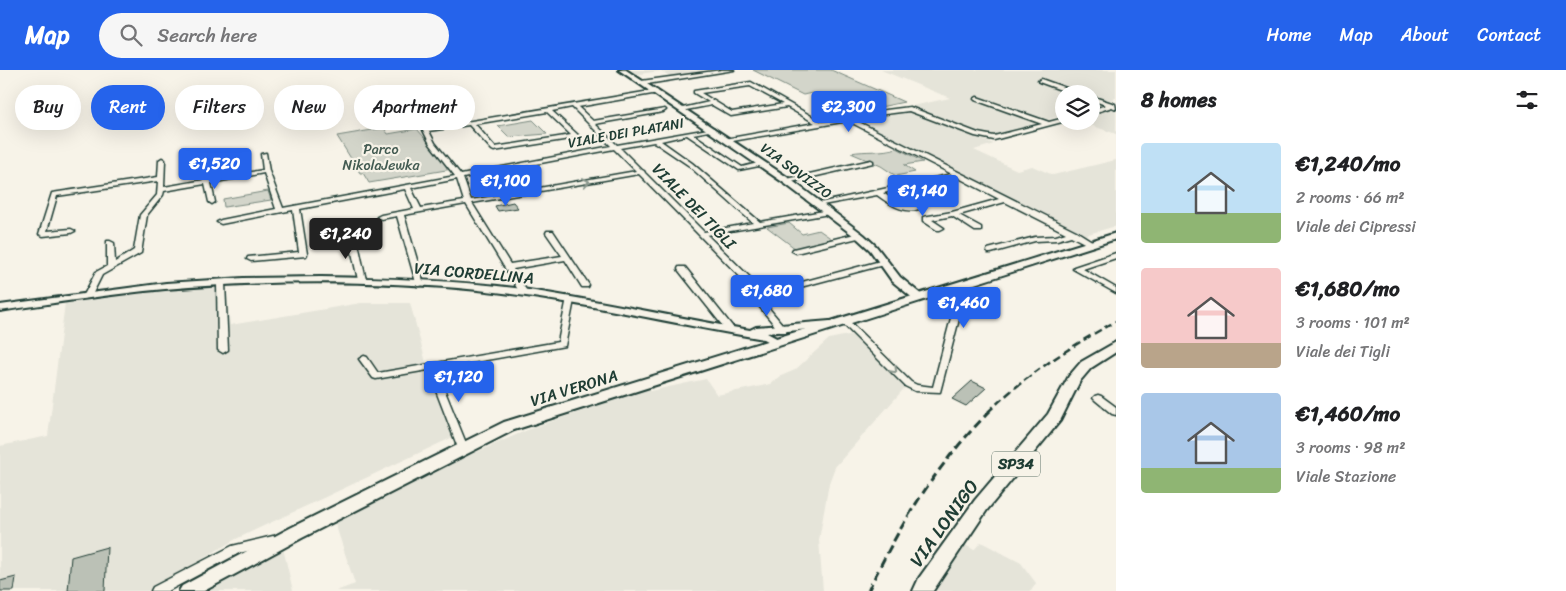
<!DOCTYPE html>
<meta charset="utf-8">
<style>
:root{--surface:#fff;--page:#f6f6f6;--text:#202124;--muted:#757577;--accent:#2563eb}
body{margin:0;font-family:Sriracha,sans-serif;background:var(--page);color:var(--text);height:100vh;display:flex;flex-direction:column;font-size:19px;white-space:nowrap}
*{box-sizing:border-box;margin:0}
p{font-size:16px;color:var(--muted)}
.icon{flex:none;width:28px;height:28px;fill:none;stroke:currentColor;stroke-width:2;stroke-linecap:round;stroke-linejoin:round}
.map{position:relative;flex:1;overflow:hidden}
.details{display:flex;flex-direction:column;background:var(--surface);width:450px}
.details>*{flex:none}
.banner{position:absolute;left:15px;top:15px;width:475px;height:45px;display:flex;gap:10px}
.buttons{position:absolute;left:1055px;top:15px;display:grid;gap:10px}
.buttons a{display:grid;place-items:center;width:45px;height:45px;border-radius:50%;background:var(--surface);box-shadow:0 5px 20px #0002;font-size:25px}
.price{position:absolute;translate:-50% -42px;padding:0 11px;border-radius:5px;background:var(--accent);color:#fff;font-size:16px;line-height:32px;filter:drop-shadow(0 1px 2px #0008)}
.price::after{content:'';position:absolute;left:50%;top:30px;width:15px;height:11px;margin-left:-8px;background:inherit;clip-path:polygon(0 0,100% 0,50% 100%)}
.price.selected{background:#222;color:#fff}
ul{padding:0;list-style:none}
li{display:flex;align-items:center;gap:15px;height:125px;padding:0 25px}
li span{display:grid;place-items:center;flex:none;width:140px;height:100px;border-radius:5px;color:#555}
li>.icon{margin-inline-start:auto}
span .icon{width:60px;height:60px;fill:#fffc;stroke-width:1}
li b{font-size:21px}
h2{display:flex;justify-content:space-between;align-items:center;height:60px;padding:0 25px;font-size:21px}
.chip{padding:0 18px;border-radius:22px;background:var(--surface);box-shadow:0 5px 20px #0002;font-size:18px;line-height:45px}
.chip.selected{background:var(--accent);color:#fff}
header{display:flex;align-items:center;gap:30px;box-sizing:border-box;height:70px;padding:0 25px;background:var(--accent);color:#fff}
header strong{font-size:24px}
nav{display:flex;gap:28px;margin-inline-start:auto;font-size:18px}
.search{width:350px;height:45px;background:var(--page);display:flex;align-items:center;gap:12px;box-sizing:border-box;padding:0 18px;border-radius:28px;color:var(--muted);font-size:19px}
main{display:flex;flex:1;min-height:0}
.map>svg:first-child{display:block}
.built{fill:#e5e4d9}
.green{fill:#d3d5ca;stroke:#79897f}
.building{fill:#bbc1b6;stroke:#1f3d34}
.lines{fill:none;stroke-linecap:round;stroke-linejoin:round}
.minor-casing{stroke:#1f3d34;stroke-width:3}
.tertiary-casing{stroke:#1f3d34;stroke-width:4}
.secondary-casing{stroke:#1f3d34;stroke-width:4}
.primary-casing{stroke:#1f3d34;stroke-width:4}
.minor{fill:#f7f3e8;fill-rule:evenodd}
.tertiary{fill:#f7f3e8;fill-rule:evenodd}
.secondary{fill:#f7f3e8;fill-rule:evenodd}
.primary{fill:#f7f3e8;fill-rule:evenodd}
.rail-far1{stroke:#1f3d34;stroke-width:2.5;stroke-dasharray:8 4;stroke-linecap:butt}
.rail{stroke:#1f3d34;stroke-width:3;stroke-dasharray:9 5;stroke-linecap:butt}
.oneway{stroke:#8b988e}
.labels{text-anchor:middle;dominant-baseline:central;stroke-width:4.5;stroke-linejoin:round;paint-order:stroke}
.far-street-label{font-size:14px;fill:#1f3d34;stroke:#f7f3e8}
.far-park-label{font-size:14px;fill:#435b52;stroke:#f7f3e8}
.shield{fill:#f7f3e8;stroke:#60746a;stroke-width:1}
.shield-label{font-size:15px;font-weight:bold;fill:#1f3d34}
.street-label{font-size:16px;fill:#1f3d34;stroke:#f7f3e8}
.near-street-label{font-size:19px;fill:#1f3d34;stroke:#f7f3e8}
</style>
<header>
<strong>Map</strong>
<div class="search"><svg class="icon" aria-label="search" viewBox="0 0 24 24"><circle cx="10" cy="10" r="6"/><path d="M15 15l6 6"/></svg>Search here</div>
<nav><a>Home</a><a>Map</a><a>About</a><a>Contact</a></nav>
</header>
<main>
<div class="map">
<svg width="1116" height="521" viewBox="0 0 1116 521">
<rect width="100%" height="100%" fill="#f7f3e8"/>
<filter id="ink" filterUnits="userSpaceOnUse"><feTurbulence type="fractalNoise" baseFrequency=".02" numOctaves="2"/><feDisplacementMap in="SourceGraphic" scale="10" xChannelSelector="R" yChannelSelector="G"/><feConvolveMatrix kernelMatrix="1 2 1 2 8 2 1 2 1" color-interpolation-filters="sRGB"/></filter>
<g filter="url(#ink)">
<g class="built">
<polygon points="624,0 723,0 671,7 661,1 632,5"/>
<polygon points="881,0 1116,0 1116,28 1091,36 1091,24 1064,24 1064,47 1056,47 991,67 912,36 950,28"/>
<polygon points="1109,38 1116,38 1116,64 1079,51 1091,51 1091,43"/>
<polygon points="902,41 911,42 937,51 994,74 974,80 1017,100 1032,96 1053,105 1116,90 1116,156 1085,165 878,63 866,52 870,47"/>
<polygon points="226,210 230,255 361,233 410,233 428,300 453,367 236,469 148,521 0,521 0,376 48,366 66,225 100,219"/>
<polygon points="853,264 908,314 835,397 829,413 819,470 823,521 336,521 355,514 334,450 458,390 532,358 649,318 650,321 706,309 717,325 771,314 781,306 795,300 829,269"/>
<polygon points="960,472 974,480 981,472 1021,493 1036,513 1031,521 930,521"/>
<polygon points="283,478 293,521 209,521"/>
</g>
<g class="green">
<polygon points="753,0 831,0 904,32 852,43 812,23 803,25"/>
<polygon points="533,50 547,64 509,67 498,56"/>
<polygon points="384,58 388,64 417,59 452,99 369,113 363,103 360,103 337,66"/>
<path d="M897,78L923,92L904,95L915,102L896,106L881,96L851,83C866,80 881,83 897,78Z"/>
<polygon points="268,121 271,130 224,137 223,129"/>
<polygon points="789,153 802,164 819,160 832,169 796,179 767,157"/>
</g>
<g class="building">
<polygon points="513,132 518,138 498,141 495,136"/>
<polygon points="972,311 986,318 966,336 952,329"/>
<polygon points="107,477 105,521 68,521 71,487"/>
<polygon points="16,507 14,521 0,521 0,511"/>
</g>
<g class="lines">
<g class="minor-casing">
<g id="minor">
<polygon points="722,0 734,0 641,15 638,13 641,11"/>
<polygon points="1041,9 1080,23 1080,24 1072,24 1039,12 1038,11"/>
<path d="M751,12L822,52L851,48L1076,161L1095,173L1091,175H1088L1071,166L1057,170L1035,171L991,183H988L987,181L988,179L1035,167L1056,166L1066,163L1005,132L959,145L981,157V161H975L952,146L932,150L944,158L940,160H937L923,151V147L952,142L999,129L957,107L883,123L900,134L918,132L925,136C908,147 891,135 877,125L817,136V134L819,133L952,104L848,51L727,72L724,70L725,69L815,53L787,37L731,46L712,35L681,41L678,39L709,32L694,23V21ZM750,16L783,34L732,42L701,23Z"/>
<path d="M656,20L658,21V23L578,37L593,51L665,39L666,40L663,42L595,54L617,75L714,58V60L693,64L742,97L762,92L765,94L764,95L739,100L687,65L661,71L692,93L760,152L829,140L832,142L829,144L707,165L765,222L884,190L888,192L887,194L763,227V231L787,260L786,262H780L755,231V226L757,224L639,104L472,133L510,194L562,186L546,163L547,161H553L589,215L588,217H582L565,190L513,199L528,223L524,225L520,223L466,134L404,145L424,214L420,216H417L397,146L381,149L377,147L381,145L414,139L405,119L300,139L307,184L306,186L251,191L247,189L248,187L299,182L293,140L221,154L217,152L221,150L276,139L264,103L211,113L215,132L212,134L209,132L205,114L164,121L163,125L147,145L141,183L102,205L92,225L88,227L84,225L96,202L107,196V171H110L114,173L115,192L134,180L140,145L157,125L158,111L57,126L47,161L71,159L75,161L71,163L43,166L39,164L52,123L158,107L159,90L162,88L165,90L164,117L204,110L200,91L203,89L206,91L210,109L263,100L261,84L266,83L269,101L283,138L455,106L430,74L423,60L424,59ZM572,37L611,76L461,105L435,73L429,61L469,55L492,80L494,81L576,68L578,67V65L552,41ZM547,42L571,65L495,77L475,54ZM654,72L688,95L753,153L704,162L645,103L644,101L642,100L620,78ZM614,79L636,101L471,130L463,108ZM457,109L464,131L421,138L411,118Z"/>
<polygon points="1091,26 1115,34 1116,39 1112,37 1091,44 1091,40 1106,35 1091,30"/>
<polygon points="977,27 1049,52 1064,48 1064,51 1066,51 994,70 975,66 909,41 854,48 851,46 854,44 910,37 978,63 994,66 1042,54 975,30 974,29"/>
<polygon points="871,90 873,91 873,93 787,113 784,111 787,109"/>
<polygon points="349,162 355,162 356,164 366,210 365,212 359,212 358,210 348,164"/>
<polygon points="859,163 862,163 862,167 796,183 792,181 793,179"/>
<polygon points="1116,183 1116,188 1083,199 1116,218 1116,223 1073,199 1074,197"/>
<polygon points="679,197 685,197 732,256 733,258 732,260 726,260 679,201 678,199"/>
<polygon points="218,211 224,211 225,213 228,280 223,283 218,280 217,213"/>
<path d="M951,216C963,215 967,225 972,234L959,249L940,322L915,321L905,316L841,252L845,249L848,250L911,312L917,315L933,317L951,248L964,234L958,224L950,218Z"/>
<polygon points="567,228 570,228 574,230 565,276 436,299 468,378 467,381 459,381 458,378 428,300 376,309 373,308 359,289 364,286 367,287 378,303 558,272"/>
<polygon points="1098,325 1101,326 1116,337 1116,345 1112,344 1095,330 1093,328 1095,326"/>
<polygon points="273,466 277,468 279,471 277,474 239,483 168,521 151,521 153,517 232,476"/>
</g>
</g>
<g class="tertiary-casing">
<g id="tertiary">
<polygon points="619,0 626,0 790,109 864,165 876,176 900,207 923,226 924,228 923,230 915,230 892,211 870,180 858,169 784,113"/>
<path d="M321,207C386,208 450,210 515,218C594,229 672,247 750,260L756,257L830,251L836,254L830,257L767,263L784,272L782,274H774L764,269C668,253 574,230 478,220C375,210 268,210 165,219C110,224 55,233 0,241V235L166,213L243,208Z"/>
</g>
</g>
<g class="secondary-casing">
<polygon id="secondary" points="1116,163 1116,169 514,360 302,468 204,521 179,521 182,516 290,458 504,352"/>
</g>
<g class="primary-casing">
<polygon id="primary" points="1116,272 1116,282 1091,298 1080,311 1060,351 987,440 933,521 913,521 919,508 975,430 1048,344 1069,306 1081,292"/>
</g>
<use href="#minor" class="minor"/>
<use href="#tertiary" class="tertiary"/>
<use href="#secondary" class="secondary"/>
<use href="#primary" class="primary"/>
<path class="rail-far1" d="M988,342C1026,305 1070,277 1116,251"/>
<path class="rail" d="M868,521C900,454 937,394 990,341"/>
</g>
<defs><path id="oneway-chevron" d="M-2-3.5L2.5 0L-2 3.5" fill="none" stroke-width="1.6" stroke-linecap="round" stroke-linejoin="round" transform="scale(1.25)"/></defs>
<g class="oneway">
<use href="#oneway-chevron" transform="translate(586 112) rotate(-10)"/>
<use href="#oneway-chevron" transform="translate(894 300) rotate(45)"/>
</g>
</g>
<g class="labels">
<g class="far-street-label">
<text transform="translate(626 63) rotate(-10)">VIALE DEI PLATANI</text>
<text transform="translate(796 101) rotate(36)">VIA SOVIZZO</text>
</g>
<g class="far-park-label">
<text x="381" y="79">Parco<tspan x="381" dy="16">NikolaJewka</tspan></text>
</g>
<rect class="shield" x="992" y="381.5" width="48" height="25" rx="4"/>
<g class="shield-label">
<text x="1016" y="394">SP34</text>
</g>
<g class="street-label">
<text transform="translate(694 136) rotate(46)">VIALE DEI TIGLI</text>
<text transform="translate(474 203) rotate(5)">VIA CORDELLINA</text>
<text transform="translate(574 318) rotate(-17)">VIA VERONA</text>
</g>
<g class="near-street-label">
<text transform="translate(944 453) rotate(-54)">VIA LONIGO</text>
</g>
</g>
</svg>
<div class="buttons">
<a><svg class="icon" aria-label="layers" viewBox="0 0 24 24"><path d="M12 4l9 5-9 5-9-5zM3 14l9 5 9-5"/></svg></a>
</div>
<b class="price" style="left:849px;top:63px">€2,300</b>
<b class="price" style="left:215px;top:120px">€1,520</b>
<b class="price" style="left:506px;top:137px">€1,100</b>
<b class="price" style="left:923px;top:147px">€1,140</b>
<b class="price selected" style="left:346px;top:190px">€1,240</b>
<b class="price" style="left:767px;top:247px">€1,680</b>
<b class="price" style="left:964px;top:259px">€1,460</b>
<b class="price" style="left:459px;top:333px">€1,120</b>
<div class="banner">
<a class="chip">Buy</a>
<a class="chip selected">Rent</a>
<a class="chip">Filters</a>
<a class="chip">New</a>
<a class="chip">Apartment</a>
</div>
</div>
<section class="details">
<h2>8 homes<svg class="icon" aria-label="filters" viewBox="0 0 24 24"><path d="M4 7h16M4 17h16"/><circle cx="9" cy="7" r="2"/><circle cx="15" cy="17" r="2"/></svg></h2>
<ul>
<li><span style="background:linear-gradient(#bfe0f5 70%,#8fb573 0)"><svg class="icon" aria-label="home" viewBox="0 0 24 24"><path d="M3 11l9-7 9 7M6 9v11h12V9"/></svg></span><div><b>€1,240/mo</b><p>2 rooms · 66 m²</p><p>Viale dei Cipressi</p></div></li>
<li><span style="background:linear-gradient(#f6c9c9 75%,#b9a48a 0)"><svg class="icon" aria-label="home" viewBox="0 0 24 24"><path d="M3 11l9-7 9 7M6 9v11h12V9"/></svg></span><div><b>€1,680/mo</b><p>3 rooms · 101 m²</p><p>Viale dei Tigli</p></div></li>
<li><span style="background:linear-gradient(#a9c7e8 75%,#8fb573 0)"><svg class="icon" aria-label="home" viewBox="0 0 24 24"><path d="M3 11l9-7 9 7M6 9v11h12V9"/></svg></span><div><b>€1,460/mo</b><p>3 rooms · 98 m²</p><p>Viale Stazione</p></div></li>
</ul>
</section>
</main>
